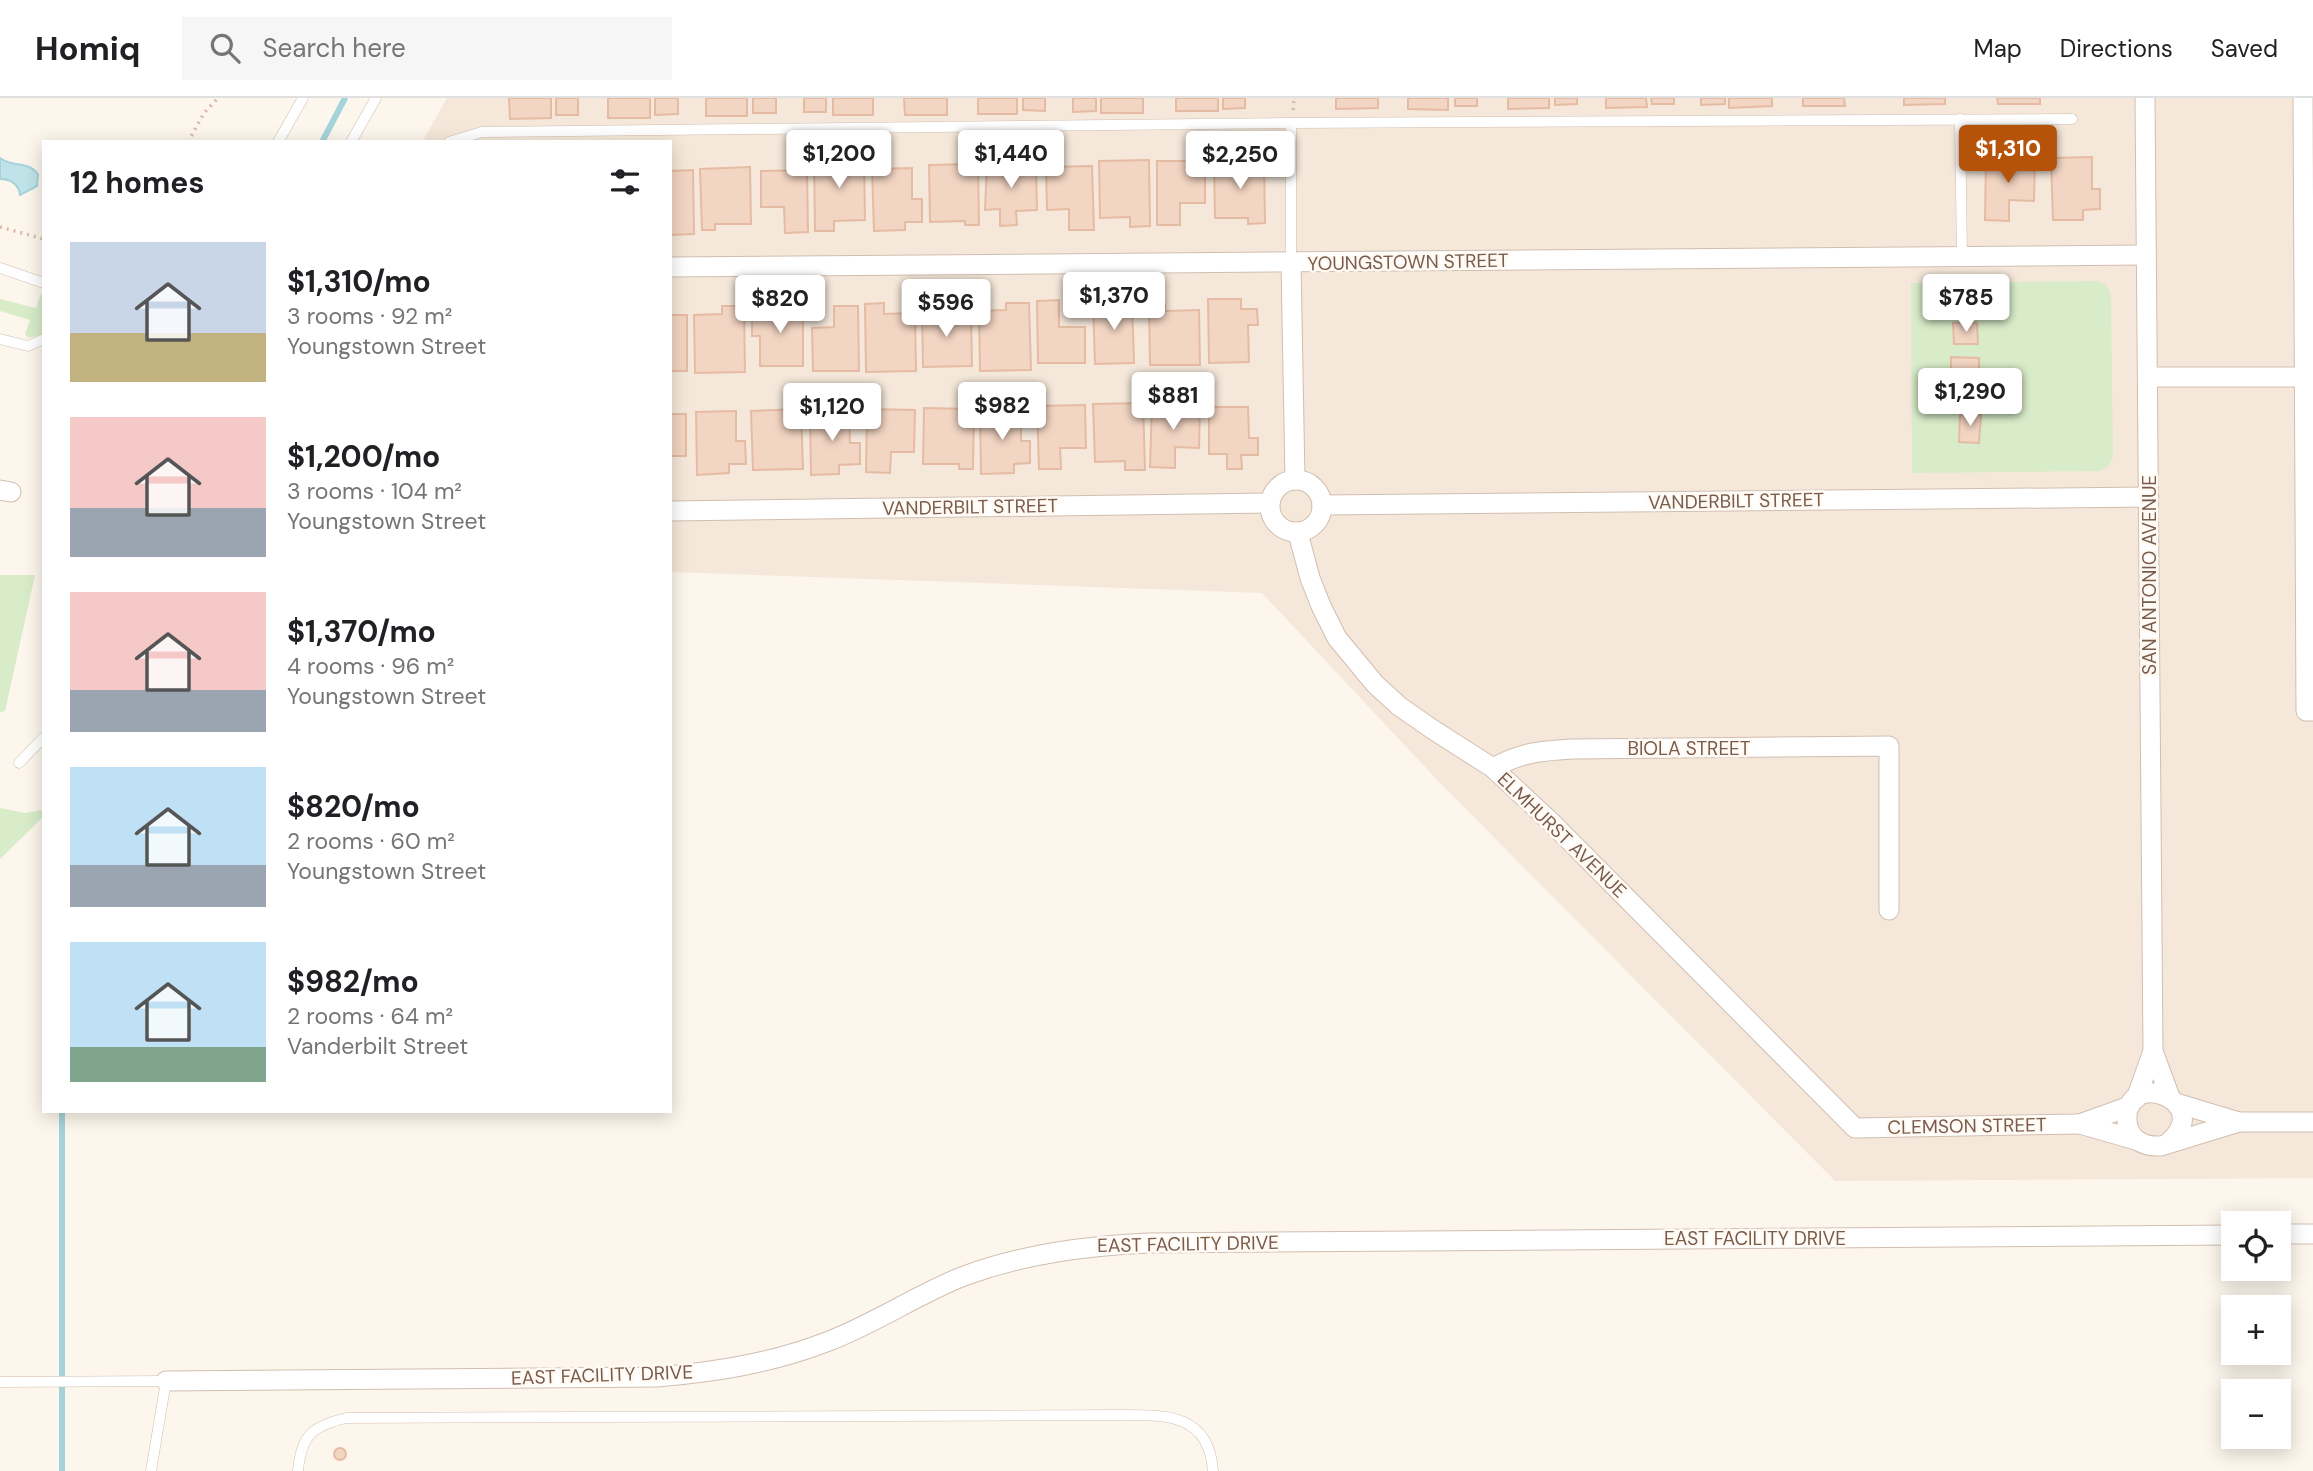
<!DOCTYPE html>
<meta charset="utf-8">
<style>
:root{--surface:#fff;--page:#f6f6f6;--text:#202124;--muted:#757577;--line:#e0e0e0;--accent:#b45309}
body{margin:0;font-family:"DM Sans",sans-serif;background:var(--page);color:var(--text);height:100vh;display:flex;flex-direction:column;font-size:26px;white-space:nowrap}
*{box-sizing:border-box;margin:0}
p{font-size:23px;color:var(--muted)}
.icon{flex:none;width:38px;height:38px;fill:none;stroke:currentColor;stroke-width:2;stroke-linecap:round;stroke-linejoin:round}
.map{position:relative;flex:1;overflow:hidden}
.side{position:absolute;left:42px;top:42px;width:630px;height:973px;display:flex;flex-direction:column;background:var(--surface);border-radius:0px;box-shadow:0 4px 18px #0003}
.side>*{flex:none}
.controls{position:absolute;left:2221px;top:1113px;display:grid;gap:14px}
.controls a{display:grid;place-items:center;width:70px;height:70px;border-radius:0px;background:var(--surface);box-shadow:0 4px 18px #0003;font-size:35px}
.price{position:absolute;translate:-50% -60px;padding:0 16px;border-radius:7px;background:#fff;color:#222;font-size:23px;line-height:46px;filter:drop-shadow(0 2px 4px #0008)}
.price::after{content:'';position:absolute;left:50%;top:42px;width:21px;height:16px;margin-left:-10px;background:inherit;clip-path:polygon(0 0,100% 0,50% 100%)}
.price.on{background:var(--accent);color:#fff}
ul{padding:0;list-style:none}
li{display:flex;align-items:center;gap:21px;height:175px;padding:0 28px}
li span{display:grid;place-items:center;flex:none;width:196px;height:140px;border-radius:0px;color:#555}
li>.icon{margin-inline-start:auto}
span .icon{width:84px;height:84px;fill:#fffc;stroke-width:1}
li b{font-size:30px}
h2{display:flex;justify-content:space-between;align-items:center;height:84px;padding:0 28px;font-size:30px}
header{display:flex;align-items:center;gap:42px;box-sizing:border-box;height:98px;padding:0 35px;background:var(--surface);border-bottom:2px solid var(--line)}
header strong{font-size:33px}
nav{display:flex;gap:38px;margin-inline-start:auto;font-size:24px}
.search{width:490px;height:63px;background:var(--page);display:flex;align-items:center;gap:18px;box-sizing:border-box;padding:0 24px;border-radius:0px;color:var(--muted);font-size:26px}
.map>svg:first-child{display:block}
.residential{fill:#f5e8da}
.green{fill:#d8ecc9}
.water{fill:#bfe3e8;stroke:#a5d3da;stroke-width:2}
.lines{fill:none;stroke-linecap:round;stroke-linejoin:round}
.stream{stroke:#a5d3da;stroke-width:6}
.building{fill:#f3d5c3;stroke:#e6bba3;stroke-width:2}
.service-casing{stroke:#d1beb0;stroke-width:11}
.minor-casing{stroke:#d1beb0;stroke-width:21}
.path{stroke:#d9b8a5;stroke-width:3.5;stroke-dasharray:2 5;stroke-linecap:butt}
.service{stroke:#fff;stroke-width:10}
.minor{stroke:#fff;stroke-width:19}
.labels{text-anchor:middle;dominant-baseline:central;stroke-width:5;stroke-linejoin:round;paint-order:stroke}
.street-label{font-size:19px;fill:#7a5c4d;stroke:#fffaf3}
</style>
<header>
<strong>Homiq</strong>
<div class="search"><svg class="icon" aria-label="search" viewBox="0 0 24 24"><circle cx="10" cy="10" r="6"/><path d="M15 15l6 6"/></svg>Search here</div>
<nav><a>Map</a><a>Directions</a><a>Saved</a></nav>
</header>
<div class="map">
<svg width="2313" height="1373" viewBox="0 0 2313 1373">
<rect width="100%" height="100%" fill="#fdf6ec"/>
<polygon class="residential" points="447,0 2313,0 2313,1080 1835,1083 1440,685 1262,495 670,474 670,44 422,44"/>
<g class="green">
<polygon points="2098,183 2107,187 2111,198 2113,358 2109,368 2100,373 1912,375 1911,185"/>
<polygon points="41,196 44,197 44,236 28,240 25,236 30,222 0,213 0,201 36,210"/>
<polygon points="0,477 35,477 5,613 0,614"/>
<polygon points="0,710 25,715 41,712 44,718 0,761"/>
</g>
<path class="water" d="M0,60C13,70 27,62 38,76L37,88L20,97C19,86 10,81 0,81Z"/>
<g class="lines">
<g class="stream">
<polyline points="322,44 345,0"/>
<polyline points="62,1373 62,1013"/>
</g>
</g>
<g class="building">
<polygon points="509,0 551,0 551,20 510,21"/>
<rect x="556" y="0" width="22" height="17"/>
<rect x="608" y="0" width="42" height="20"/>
<polygon points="655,0 678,0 678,16 655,17"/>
<rect x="706" y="0" width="41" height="18"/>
<rect x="753" y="0" width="23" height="15"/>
<rect x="804" y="0" width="22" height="14"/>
<rect x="833" y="0" width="40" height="17"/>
<polygon points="904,0 947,0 947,17 905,17"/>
<rect x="978" y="0" width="39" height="16"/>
<polygon points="1023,0 1045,0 1045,13 1023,12"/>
<polygon points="1073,0 1096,0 1096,13 1073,14"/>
<rect x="1101" y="0" width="42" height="15"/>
<rect x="1176" y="0" width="42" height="13"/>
<polygon points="1223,0 1245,0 1245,10 1223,11"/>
<polygon points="1336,0 1378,0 1378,10 1336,11"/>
<polygon points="1408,0 1448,0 1448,12 1408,11"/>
<rect x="1455" y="0" width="22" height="8"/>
<polygon points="1508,0 1549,0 1549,10 1508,11"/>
<polygon points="1555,0 1577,0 1577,6 1555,7"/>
<polygon points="1606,0 1646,0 1647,9 1606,10"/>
<polygon points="1651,0 1674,0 1674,6 1652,6"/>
<polygon points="1701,0 1725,0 1725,6 1701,7"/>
<polygon points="1729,0 1772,0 1772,8 1729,10"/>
<polygon points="1803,0 1844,0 1845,8 1803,8"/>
<polygon points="1904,0 1945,0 1945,6 1904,7"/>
<polygon points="1997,0 2040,0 2040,6 1998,6"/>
<polygon points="864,57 865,122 834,123 834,133 815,133 814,58"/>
<polygon points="1986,59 2035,60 2034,103 2009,102 2009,123 1985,122"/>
<polygon points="2092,59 2092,91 2100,91 2100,111 2083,112 2083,122 2053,122 2051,60"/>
<polygon points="1149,62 1150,128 1130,129 1130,119 1100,120 1099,63"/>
<polygon points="1157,63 1205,63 1205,105 1180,105 1180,127 1157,127"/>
<polygon points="1264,63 1265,125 1248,126 1248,120 1215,120 1214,64"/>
<polygon points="987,65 1036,65 1037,112 1016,113 1017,127 1000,128 1000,111 985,112"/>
<polygon points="978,66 979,127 965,127 965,123 930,124 929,67"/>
<polygon points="1092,68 1094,132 1069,132 1069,111 1047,112 1046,69"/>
<polygon points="750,69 751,126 715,126 715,132 702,132 700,71"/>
<polygon points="912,70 912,101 922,101 922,124 905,124 905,132 874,133 872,71"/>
<polygon points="693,72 694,136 670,137 670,73"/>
<polygon points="807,72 808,134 785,135 784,109 761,109 761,73"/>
<polygon points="1208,201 1241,201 1241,211 1257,211 1258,227 1248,227 1249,264 1209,265"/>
<polygon points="1059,202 1059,229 1085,229 1085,265 1038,265 1037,203"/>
<polygon points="1132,202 1134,265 1095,266 1093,203"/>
<polygon points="767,205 803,205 803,268 760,268 760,238 752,238 752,215 767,215"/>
<polygon points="884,205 884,216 915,215 916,273 866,274 865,206"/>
<polygon points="1006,205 1029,205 1031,272 980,273 979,213 1006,212"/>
<polygon points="1149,206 1165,206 1165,213 1199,212 1200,267 1150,267"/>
<polygon points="722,208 744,208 745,274 695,275 694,217 722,216"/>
<polygon points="834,208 858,208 859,273 813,273 812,230 834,229"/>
<polygon points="922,208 936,208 937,216 971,216 972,268 923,269"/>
<rect x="670" y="217" width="17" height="56"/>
<polygon points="1953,225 1977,225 1978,246 1954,246"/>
<polygon points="1951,259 1979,260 1979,299 1951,299"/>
<polygon points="1143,305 1145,372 1125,372 1125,363 1095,364 1093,306"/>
<polygon points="1152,306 1200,307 1199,350 1175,349 1175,370 1150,369"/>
<polygon points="1085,307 1086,350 1060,350 1061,371 1039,371 1037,308"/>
<polygon points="1209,309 1248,309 1249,340 1258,340 1258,357 1241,357 1242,371 1227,371 1227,356 1209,356"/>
<polygon points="924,310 974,311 973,371 959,371 959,366 923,366"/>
<polygon points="801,311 803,371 753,372 751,313"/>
<polygon points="867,311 915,312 914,354 891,354 890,375 866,374"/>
<polygon points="1021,312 1021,343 1030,343 1030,365 1014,366 1014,375 981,376 980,313"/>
<polygon points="736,313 736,343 745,343 746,366 729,366 729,375 697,377 696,314"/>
<polygon points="849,313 850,345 860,345 860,366 839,367 839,376 811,377 810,314"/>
<rect x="670" y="316" width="16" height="42"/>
<polygon points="1960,316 1981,317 1979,345 1959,344"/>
<circle cx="340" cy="1356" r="6"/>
</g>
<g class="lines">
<g class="service-casing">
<g id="service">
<polyline points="1960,21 1962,158"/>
<polyline points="1291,25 2072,21"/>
<polyline points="278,44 303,0"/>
<polyline points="351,44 376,0"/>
<polyline points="449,44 482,34 1291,25 1291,165"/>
<polyline points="0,170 44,185"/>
<polyline points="0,241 28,248 44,241"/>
<polyline points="19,665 44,639"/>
<polyline points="0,1284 166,1283 151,1373"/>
<path d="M298,1373C301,1337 313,1328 346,1320L1119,1317C1165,1317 1209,1315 1213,1373"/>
</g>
</g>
<g class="minor-casing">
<g id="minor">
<polyline points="2145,0 2153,953"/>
<polyline points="2303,0 2306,613 2313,613"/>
<polyline points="1291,165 1295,382"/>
<polyline points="670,169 2146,157"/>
<polyline points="2148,279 2305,279"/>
<circle cx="1296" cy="408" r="26"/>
<polyline points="0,392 11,394"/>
<polyline points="1322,407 2149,399"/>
<polyline points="670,413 1270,405"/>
<polyline points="1298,435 1310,480 1321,508 1337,540 1375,586 1399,608 1432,631 1493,670 1551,724 1855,1030 2080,1026"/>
<path d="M1493,670C1522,654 1541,653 1573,651L1889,648V812"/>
<polyline points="2136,1001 2153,953 2170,999"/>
<polyline points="2130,1008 2080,1026 2136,1042"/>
<polyline points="2239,1024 2313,1024"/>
<path d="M2169,1044C2216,1003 2124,969 2127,1022C2128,1041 2143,1049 2161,1048L2239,1024L2176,1005"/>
<polyline points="2278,1136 2313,1136"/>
<path d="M166,1283L657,1279C716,1274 773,1265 829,1243C876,1225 918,1196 964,1178C1024,1156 1085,1148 1148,1145L2233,1137"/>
</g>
</g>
<g class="path">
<polyline points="1293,12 1294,0"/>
<polyline points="188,44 204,15 218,0"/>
<polyline points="0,129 44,141"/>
</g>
<use href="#service" class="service"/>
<use href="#minor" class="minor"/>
</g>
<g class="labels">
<g class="street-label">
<text transform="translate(1408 164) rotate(-1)">YOUNGSTOWN STREET</text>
<text transform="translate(1736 403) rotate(-1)">VANDERBILT STREET</text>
<text transform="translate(970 409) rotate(-1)">VANDERBILT STREET</text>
<text transform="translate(2149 477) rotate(-90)">SAN ANTONIO AVENUE</text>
<text x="1689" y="650">BIOLA STREET</text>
<text transform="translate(1562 737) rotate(44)">ELMHURST AVENUE</text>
<text transform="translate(1967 1028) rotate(-1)">CLEMSON STREET</text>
<text x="1755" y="1140">EAST FACILITY DRIVE</text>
<text transform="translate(1188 1146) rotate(-1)">EAST FACILITY DRIVE</text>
<text transform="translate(602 1277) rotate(-2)">EAST FACILITY DRIVE</text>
</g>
</g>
</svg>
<div class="controls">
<a><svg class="icon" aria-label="locate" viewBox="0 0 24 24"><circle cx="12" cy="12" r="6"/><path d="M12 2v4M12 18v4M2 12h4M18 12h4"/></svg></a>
<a>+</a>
<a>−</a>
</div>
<b class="price on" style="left:2008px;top:87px">$1,310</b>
<b class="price" style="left:839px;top:92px">$1,200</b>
<b class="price" style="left:1011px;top:92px">$1,440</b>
<b class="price" style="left:1240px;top:93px">$2,250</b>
<b class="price" style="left:1114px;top:234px">$1,370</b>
<b class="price" style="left:1966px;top:236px">$785</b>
<b class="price" style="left:780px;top:237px">$820</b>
<b class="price" style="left:946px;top:241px">$596</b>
<b class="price" style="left:1970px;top:330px">$1,290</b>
<b class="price" style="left:1173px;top:334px">$881</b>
<b class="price" style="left:1002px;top:344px">$982</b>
<b class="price" style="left:832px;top:345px">$1,120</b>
<section class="side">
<h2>12 homes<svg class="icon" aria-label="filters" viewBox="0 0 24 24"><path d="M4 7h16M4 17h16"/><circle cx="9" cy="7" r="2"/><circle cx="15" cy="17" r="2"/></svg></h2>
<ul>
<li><span style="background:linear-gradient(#c9d6e8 65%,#c2b280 0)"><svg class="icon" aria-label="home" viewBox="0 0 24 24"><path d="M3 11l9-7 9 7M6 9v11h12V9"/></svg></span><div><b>$1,310/mo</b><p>3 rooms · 92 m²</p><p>Youngstown Street</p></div></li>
<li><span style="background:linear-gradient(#f6c9c9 65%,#9aa5b1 0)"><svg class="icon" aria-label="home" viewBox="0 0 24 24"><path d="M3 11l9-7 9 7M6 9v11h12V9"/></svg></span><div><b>$1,200/mo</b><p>3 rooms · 104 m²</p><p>Youngstown Street</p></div></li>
<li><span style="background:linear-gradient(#f6c9c9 70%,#9aa5b1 0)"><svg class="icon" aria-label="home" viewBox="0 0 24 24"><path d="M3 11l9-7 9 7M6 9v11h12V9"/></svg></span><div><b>$1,370/mo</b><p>4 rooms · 96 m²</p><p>Youngstown Street</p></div></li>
<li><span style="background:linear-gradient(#bfe0f5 70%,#9aa5b1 0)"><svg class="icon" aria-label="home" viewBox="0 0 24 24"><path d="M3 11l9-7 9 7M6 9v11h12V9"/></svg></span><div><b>$820/mo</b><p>2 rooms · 60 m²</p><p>Youngstown Street</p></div></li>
<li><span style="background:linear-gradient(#bfe0f5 75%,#7fa58c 0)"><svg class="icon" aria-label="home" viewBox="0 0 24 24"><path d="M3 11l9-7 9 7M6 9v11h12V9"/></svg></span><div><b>$982/mo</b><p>2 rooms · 64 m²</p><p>Vanderbilt Street</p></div></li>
</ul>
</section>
</div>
